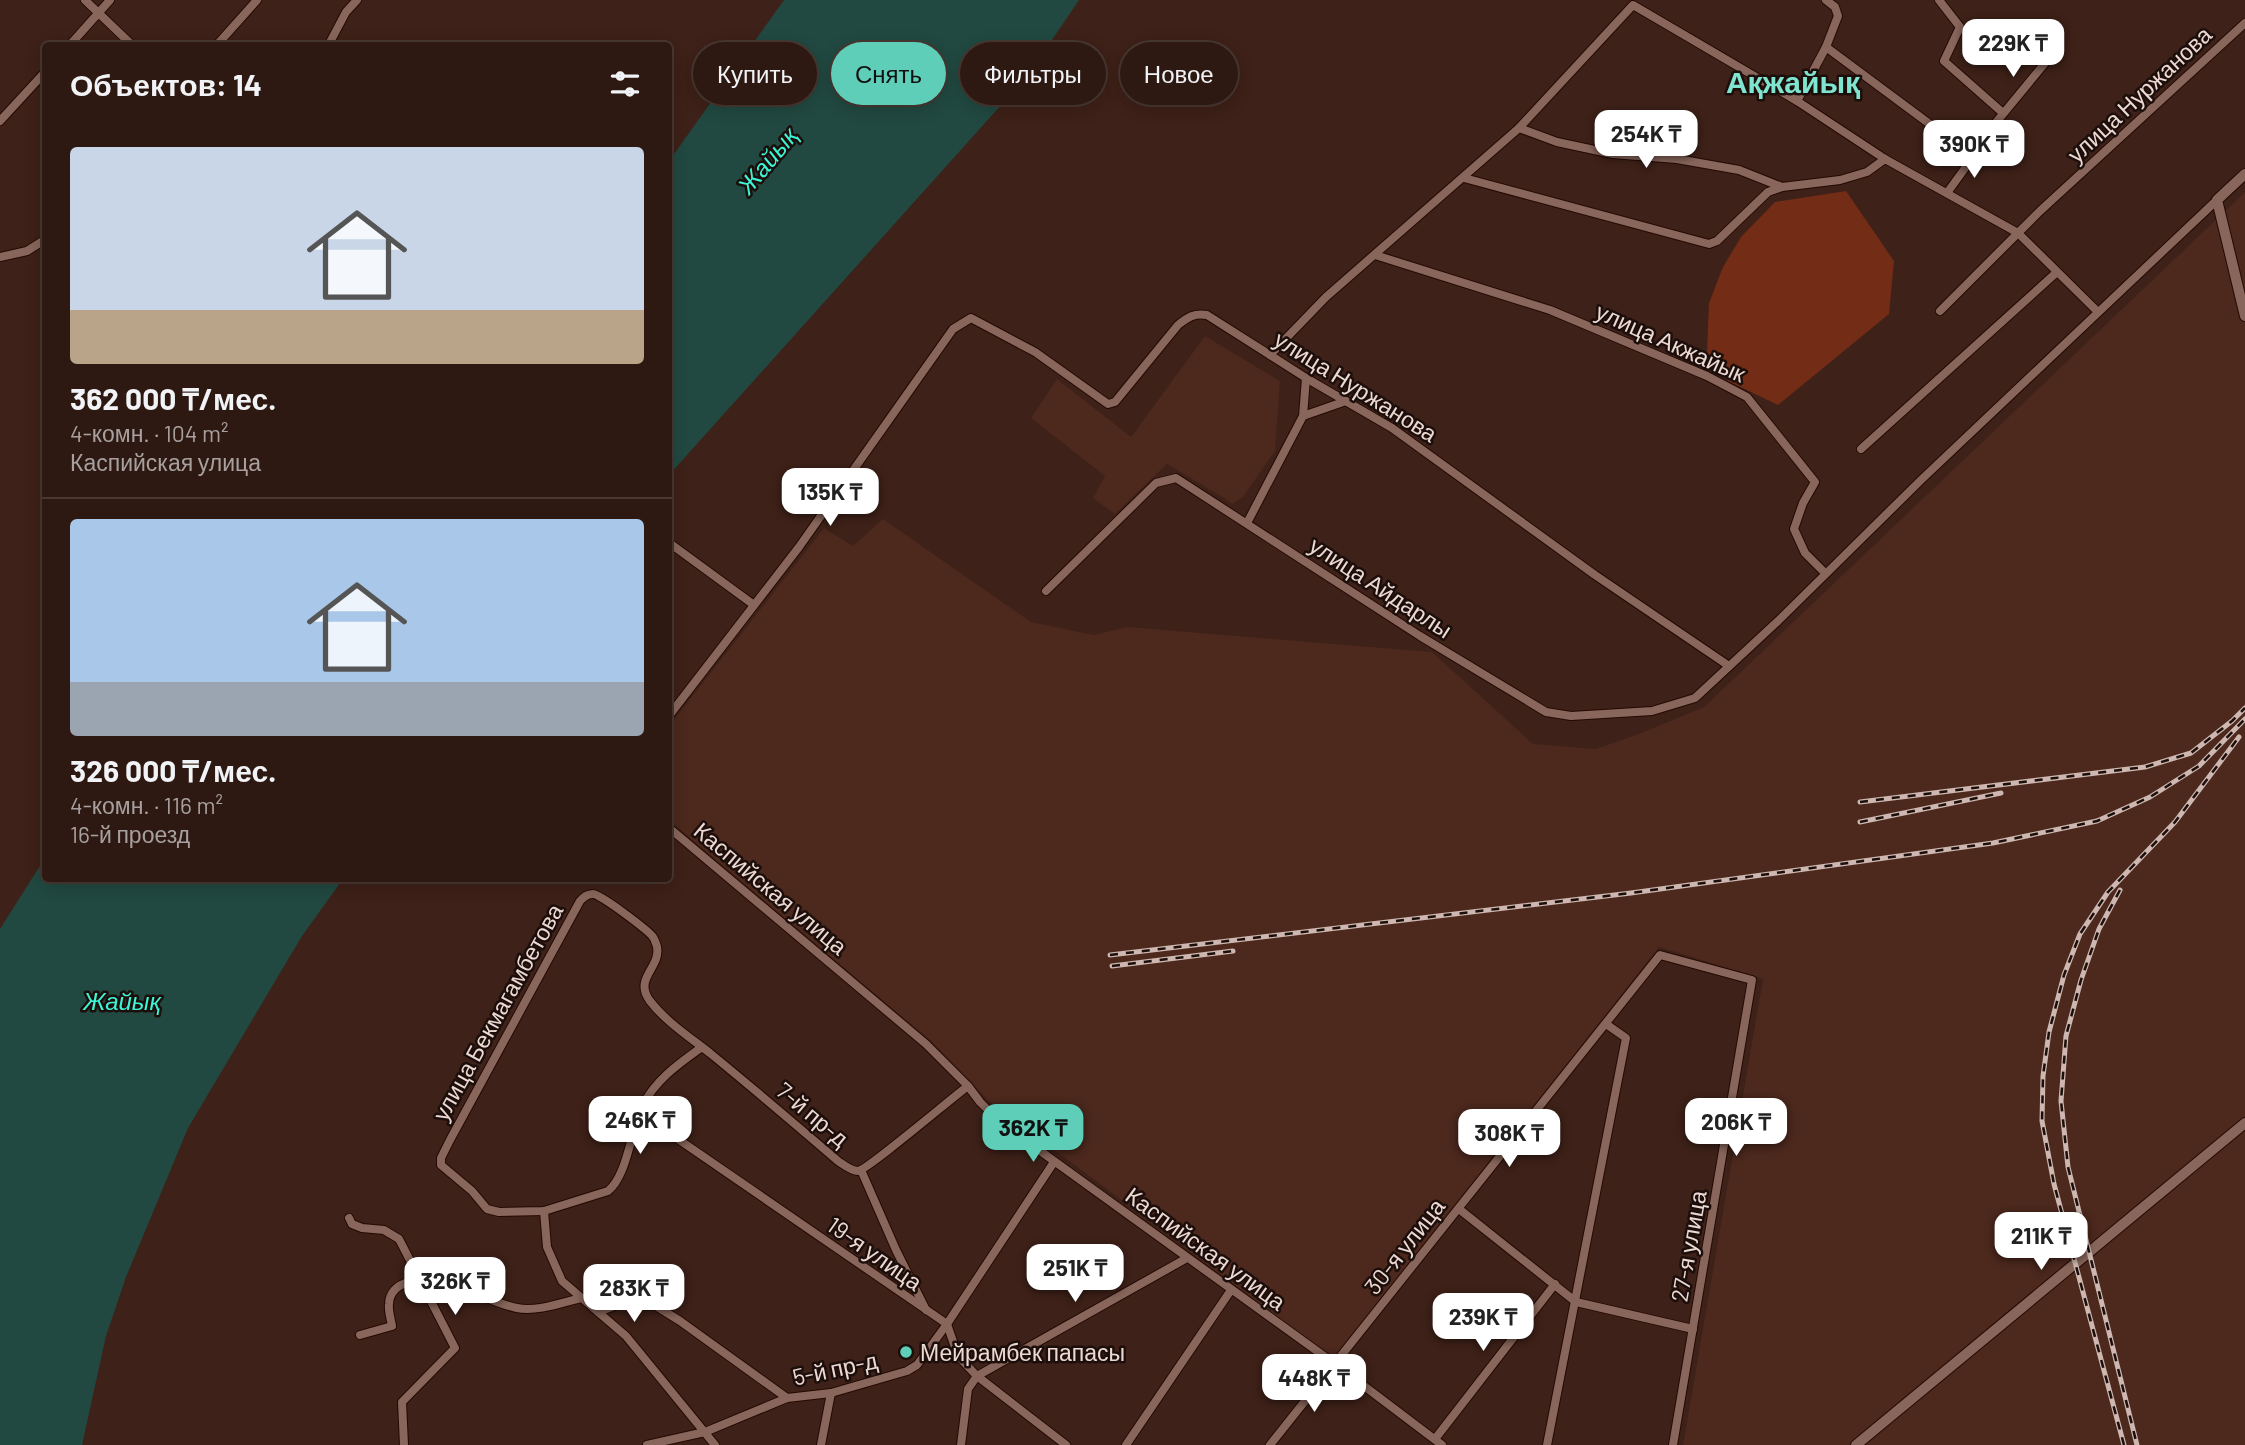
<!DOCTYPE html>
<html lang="ru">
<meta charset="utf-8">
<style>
:root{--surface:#2e1912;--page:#36221b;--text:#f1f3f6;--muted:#a7a09f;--line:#493832;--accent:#5eceb8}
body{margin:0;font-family:Barlow,sans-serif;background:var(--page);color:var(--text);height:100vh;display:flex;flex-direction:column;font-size:26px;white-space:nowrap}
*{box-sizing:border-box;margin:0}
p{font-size:23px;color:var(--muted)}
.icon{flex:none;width:38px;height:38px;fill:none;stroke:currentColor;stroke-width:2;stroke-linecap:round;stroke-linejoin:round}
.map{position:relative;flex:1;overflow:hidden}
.details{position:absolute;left:42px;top:42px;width:630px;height:840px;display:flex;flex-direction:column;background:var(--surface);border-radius:7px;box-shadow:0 4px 18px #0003,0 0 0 2px var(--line)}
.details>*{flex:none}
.top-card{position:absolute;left:693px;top:42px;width:665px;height:63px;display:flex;gap:14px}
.price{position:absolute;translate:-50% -60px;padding:0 16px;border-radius:14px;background:#fff;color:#222;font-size:23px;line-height:46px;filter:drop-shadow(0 2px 4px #0008)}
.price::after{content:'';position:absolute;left:50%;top:42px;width:21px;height:16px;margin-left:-10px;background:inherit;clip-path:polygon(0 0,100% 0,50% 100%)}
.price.on{background:var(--accent);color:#111}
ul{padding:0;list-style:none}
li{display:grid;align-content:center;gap:14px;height:371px;padding:0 28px}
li+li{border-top:2px solid var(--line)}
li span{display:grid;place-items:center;height:217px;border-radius:7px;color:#555}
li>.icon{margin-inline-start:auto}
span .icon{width:126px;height:126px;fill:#fffc;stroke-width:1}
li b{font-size:30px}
h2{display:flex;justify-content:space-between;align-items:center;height:84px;padding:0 28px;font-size:30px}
.tag{padding:0 24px;border-radius:32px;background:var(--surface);box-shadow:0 4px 18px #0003,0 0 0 2px var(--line);font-size:24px;line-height:63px}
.tag.on{background:var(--accent);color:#111}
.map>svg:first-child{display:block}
.built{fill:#4c281d}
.green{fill:#732c15}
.water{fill:#214941}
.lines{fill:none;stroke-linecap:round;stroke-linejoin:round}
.street-casing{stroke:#240a03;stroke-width:10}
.secondary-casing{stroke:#240a03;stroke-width:12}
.street{stroke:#88665b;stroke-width:8}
.secondary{stroke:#88665b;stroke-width:10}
.rail-casing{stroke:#cdb7b0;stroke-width:5}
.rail{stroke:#1c0f0b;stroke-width:2.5;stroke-dasharray:8;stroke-linecap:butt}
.poi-dot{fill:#5eceb8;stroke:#1c0f0b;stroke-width:2.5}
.labels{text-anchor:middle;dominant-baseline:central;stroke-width:5;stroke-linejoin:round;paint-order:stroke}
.street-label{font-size:23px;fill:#edd9d3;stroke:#1c0f0b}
.poi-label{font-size:23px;fill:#edd9d3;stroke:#1c0f0b;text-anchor:start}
.water-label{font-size:24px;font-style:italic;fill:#3cf5d6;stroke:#1c0f0b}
.district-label{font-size:30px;font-weight:bold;fill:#80e5d0;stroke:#1c0f0b}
</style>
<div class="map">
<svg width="2245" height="1445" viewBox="0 0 2245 1445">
<rect width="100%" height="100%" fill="#3e2118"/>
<g class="built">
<polygon points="2245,192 2245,1445 1683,1445 1763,979 1659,947 1334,1359 989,1101 931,1041 669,820 669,726 824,528 853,546 883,519 1031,622 1094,635 1127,627 1432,652 1533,744 1596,749 1644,732 1704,707"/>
<polygon points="1205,336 1280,381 1275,451 1243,497 1232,504 1224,498 1167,464 1115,514 1093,498 1105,476 1031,418 1057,379 1131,437"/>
</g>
<polygon class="green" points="1846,191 1894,261 1889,314 1778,405 1728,381 1707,353 1709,303 1723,267 1741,237 1775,202"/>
<g class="water">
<polygon points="784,0 1079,0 1029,74 669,475 669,161"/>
<polygon points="45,858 46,878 343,879 302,936 188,1128 126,1277 106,1336 82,1445 0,1445 0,929"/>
</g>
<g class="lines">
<g class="street-casing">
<g id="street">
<polyline points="85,0 133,46"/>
<polyline points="1939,0 1960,27 1944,61 2003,113"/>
<polyline points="69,46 110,0"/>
<polyline points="216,46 257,0"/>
<polyline points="328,46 346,12 357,0"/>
<polyline points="1826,47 1838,16 1835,7 1826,0"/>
<polyline points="1797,101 1826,47 1970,154"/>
<polyline points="0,121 46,71"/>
<polyline points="1519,128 1557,142 1613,154 1677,159 1739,170 1782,187"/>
<polyline points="1464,178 1709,244 1717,241 1768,192 1782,187 1840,180 1867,172 1885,159"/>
<polyline points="1947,193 1968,164 1970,154 2045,63"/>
<polyline points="1375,255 1550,310 1707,376 1747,397 1815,482 1803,503 1794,529 1805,553 1825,573"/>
<polyline points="0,257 27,251 46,239"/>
<polyline points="1940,311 2040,211 2245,23"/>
<polyline points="1270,355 1326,297 1519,128 1633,5 1797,101 1885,159 2018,233 2098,312"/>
<polyline points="1303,416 1306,378"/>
<polyline points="1861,449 2057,272"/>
<polyline points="1247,523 1303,416 1346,401"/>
<polyline points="668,542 754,605"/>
<polyline points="1046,591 1156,483 1176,478 1420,636 1546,712 1571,716 1652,711 1695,698 1778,621 1921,480 2217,200"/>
<path d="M668,717L799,547L953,329L971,318L1035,352L1108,404L1115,402L1178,325C1188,317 1194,313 1207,315L1306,378L1392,428L1595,575L1729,666"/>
<polyline points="668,827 926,1044 968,1086 980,1102 1000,1122 1335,1364 1442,1445"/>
<path d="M702,1047C680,1063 656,1079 643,1105C631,1128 628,1175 608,1191L544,1211L499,1212L487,1209L472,1191L441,1165V1158L450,1140L580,901C584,897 587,894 593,894C599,893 649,931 653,937C654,938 657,946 657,947C661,968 633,978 650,1001C666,1022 691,1038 711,1054C754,1089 796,1125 838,1161C844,1165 851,1171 858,1171C867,1170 953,1097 968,1086"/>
<polyline points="640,1113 947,1324 958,1356 977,1376 1066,1445"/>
<polyline points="861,1170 896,1250 926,1310"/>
<polyline points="1459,1209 1576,1302 1693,1329"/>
<polyline points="544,1211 547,1247 562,1281 626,1336 715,1445"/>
<polyline points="349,1218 352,1224 362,1228 384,1230 399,1239 455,1348 402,1402 404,1445"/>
<polyline points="598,1312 620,1304 656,1306 680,1321 787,1398"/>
<path d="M360,1335L392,1326C391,1319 388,1311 389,1304C390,1279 426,1276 446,1282C470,1289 492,1303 517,1308C536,1312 561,1303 581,1298"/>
<polyline points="1435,1439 1555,1284"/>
<polyline points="647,1445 705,1432 787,1398 831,1393 907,1371 917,1365 947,1324 1054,1162"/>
<polyline points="821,1445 831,1393"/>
<polyline points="961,1445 968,1389 977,1376 1187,1258"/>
<polyline points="1126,1445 1231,1290"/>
<polyline points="1270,1445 1660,955 1752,980 1673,1445"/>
<polyline points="1547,1445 1626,1038 1606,1024"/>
</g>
</g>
<g class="secondary-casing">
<g id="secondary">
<polyline points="2245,174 2217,200 2245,316"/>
<polyline points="1856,1445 2245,1123"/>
</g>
</g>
<use href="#street" class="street"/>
<use href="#secondary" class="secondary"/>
<g class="rail-casing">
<g id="rail">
<polyline points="1860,802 2145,767 2191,753 2232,721 2245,708"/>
<polyline points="1860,822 2001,793"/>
<polyline points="2120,890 2099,929 2081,980 2066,1036 2061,1101 2068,1167 2137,1445"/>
<polyline points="1110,955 1631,893 1993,843 2097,821 2150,797 2199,766 2245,719"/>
<polyline points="1112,966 1233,951"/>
<polyline points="2124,1445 2054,1184 2042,1121 2043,1076 2049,1032 2064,975 2080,934 2108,892 2175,822 2239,737"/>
</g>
</g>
<use href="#rail" class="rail"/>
</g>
<circle class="poi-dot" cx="906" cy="1352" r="7"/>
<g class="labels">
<g class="street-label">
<text transform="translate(2139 94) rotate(-43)">улица Нуржанова</text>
<text transform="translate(1671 342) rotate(24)">улица Акжайык</text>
<text transform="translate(1356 386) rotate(32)">улица Нуржанова</text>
<text transform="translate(1381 587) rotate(33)">улица Айдарлы</text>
<text transform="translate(771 888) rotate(40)">Каспийская улица</text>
<text transform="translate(497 1012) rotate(-61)">улица Бекмагамбетова</text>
<text transform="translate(813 1114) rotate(40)">7-й пр-д</text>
<text transform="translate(1404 1246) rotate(-52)">30-я улица</text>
<text transform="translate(1688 1246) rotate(-80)">27-я улица</text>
<text transform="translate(1206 1248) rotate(36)">Каспийская улица</text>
<text transform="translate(875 1253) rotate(35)">19-я улица</text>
<text transform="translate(835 1368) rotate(-12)">5-й пр-д</text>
</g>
<g class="poi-label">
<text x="920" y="1352">Мейрамбек папасы</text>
</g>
<g class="water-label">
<text transform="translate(767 160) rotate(-50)">Жайық</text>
<text x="122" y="1000">Жайық</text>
</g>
<g class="district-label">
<text x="1793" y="81">Ақжайық</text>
</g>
</g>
</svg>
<b class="price" style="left:2013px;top:79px">229K ₸</b>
<b class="price" style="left:1646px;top:170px">254K ₸</b>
<b class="price" style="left:1974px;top:180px">390K ₸</b>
<b class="price" style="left:830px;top:528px">135K ₸</b>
<b class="price" style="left:640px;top:1156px">246K ₸</b>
<b class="price" style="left:1736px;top:1158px">206K ₸</b>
<b class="price on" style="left:1033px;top:1164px">362K ₸</b>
<b class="price" style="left:1509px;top:1169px">308K ₸</b>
<b class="price" style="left:2041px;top:1272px">211K ₸</b>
<b class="price" style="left:1075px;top:1304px">251K ₸</b>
<b class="price" style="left:455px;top:1317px">326K ₸</b>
<b class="price" style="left:634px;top:1324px">283K ₸</b>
<b class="price" style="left:1483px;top:1353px">239K ₸</b>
<b class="price" style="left:1314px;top:1414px">448K ₸</b>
<div class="top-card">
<a class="tag">Купить</a>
<a class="tag on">Снять</a>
<a class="tag">Фильтры</a>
<a class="tag">Новое</a>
</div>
<section class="details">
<h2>Объектов: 14<svg class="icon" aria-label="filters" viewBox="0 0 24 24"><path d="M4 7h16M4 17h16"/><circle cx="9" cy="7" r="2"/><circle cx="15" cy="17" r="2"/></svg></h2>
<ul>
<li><span style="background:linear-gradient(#c9d6e8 75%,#b9a48a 0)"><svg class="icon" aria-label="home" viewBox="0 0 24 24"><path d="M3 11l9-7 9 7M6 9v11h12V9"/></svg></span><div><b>362 000 ₸/мес.</b><p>4-комн. · 104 m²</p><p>Каспийская улица</p></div></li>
<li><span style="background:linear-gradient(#a9c7e8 75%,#9aa5b1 0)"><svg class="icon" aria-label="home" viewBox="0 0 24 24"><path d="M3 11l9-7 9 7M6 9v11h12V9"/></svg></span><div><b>326 000 ₸/мес.</b><p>4-комн. · 116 m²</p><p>16-й проезд</p></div></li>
</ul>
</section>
</div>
